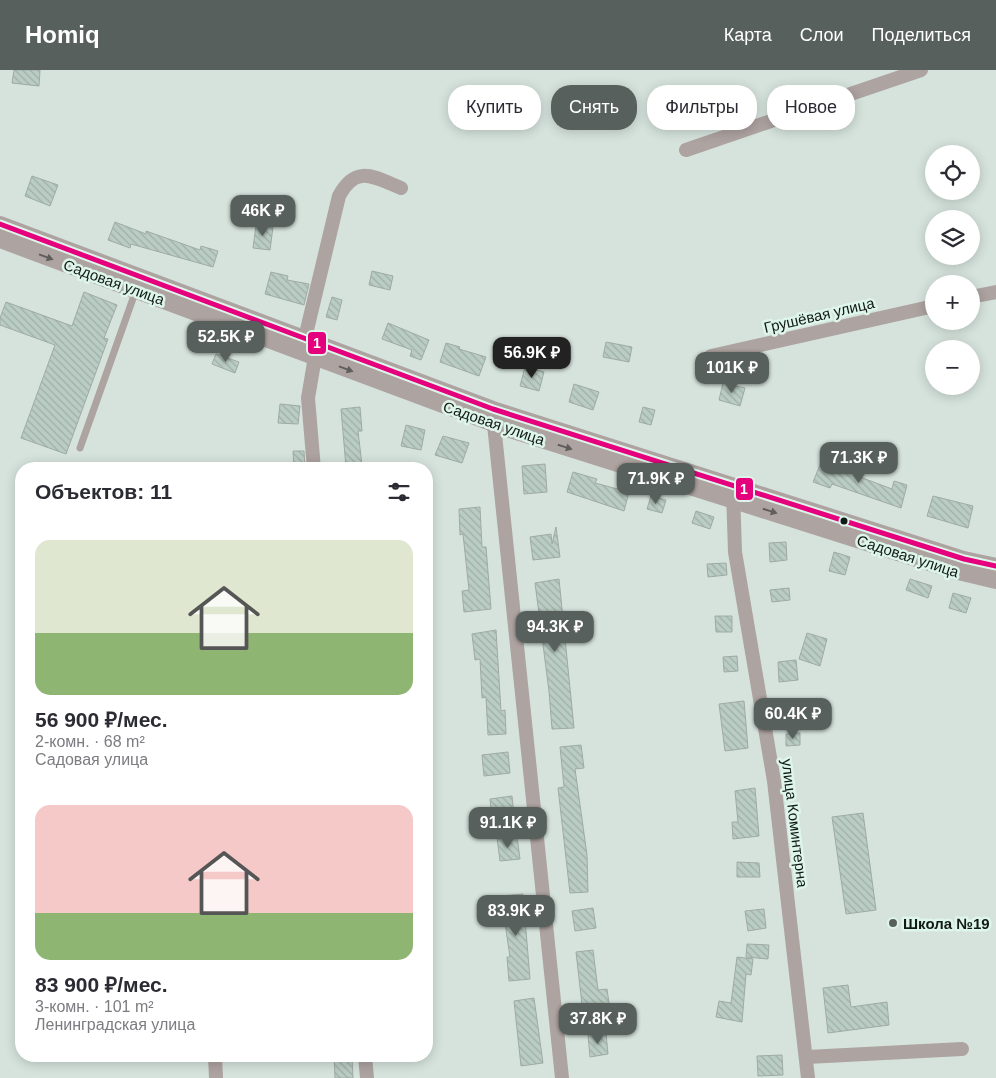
<!DOCTYPE html>
<html lang="ru">
<meta charset="utf-8">
<style>
:root{--surface:#fff;--page:#f2f2f3;--text:#2b2b33;--muted:#7c7c81;--accent:#57605c}
body{margin:0;font-family:Arial,sans-serif;background:var(--page);color:var(--text);height:100vh;display:flex;flex-direction:column;font-size:19px;white-space:nowrap}
*{box-sizing:border-box;margin:0}
p{font-size:16px;color:var(--muted)}
.icon{flex:none;width:28px;height:28px;fill:none;stroke:currentColor;stroke-width:2;stroke-linecap:round;stroke-linejoin:round}
.map{position:relative;flex:1;overflow:hidden}
.details{position:absolute;left:15px;top:392px;width:418px;height:600px;display:flex;flex-direction:column;background:var(--surface);border-radius:20px;box-shadow:0 2px 12px #0003}
.details>*{flex:none}
.guide{position:absolute;left:448px;top:15px;width:472px;height:45px;display:flex;gap:10px}
.fabs{position:absolute;left:925px;top:75px;display:grid;gap:10px}
.fabs a{display:grid;place-items:center;width:55px;height:55px;border-radius:50%;background:var(--surface);box-shadow:0 2px 12px #0003;font-size:25px}
.price{position:absolute;translate:-50% -42px;padding:0 11px;border-radius:10px;background:var(--accent);color:#fff;font-size:16px;line-height:32px;filter:drop-shadow(0 1px 2px #0008)}
.price::after{content:'';position:absolute;left:50%;top:30px;width:15px;height:11px;margin-left:-8px;background:inherit;clip-path:polygon(0 0,100% 0,50% 100%)}
.price.current{background:#222;color:#fff}
ul{padding:0;list-style:none}
li{display:grid;align-content:center;gap:10px;height:265px;padding:0 20px}
li span{display:grid;place-items:center;height:155px;border-radius:15px;color:#555}
li>.icon{margin-inline-start:auto}
span .icon{width:90px;height:90px;fill:#fffc;stroke-width:1}
li b{font-size:21px}
h2{display:flex;justify-content:space-between;align-items:center;height:60px;padding:0 20px;font-size:21px}
.pill{padding:0 18px;border-radius:20px;background:var(--surface);box-shadow:0 2px 12px #0003;font-size:18px;line-height:45px}
.pill.current{background:var(--accent);color:#fff}
header{display:flex;align-items:center;gap:30px;box-sizing:border-box;height:70px;padding:0 25px;background:var(--accent);color:#fff}
header strong{font-size:24px}
nav{display:flex;gap:28px;margin-inline-start:auto;font-size:18px}
.map>svg:first-child{display:block}
.building{fill:url(#building-back-hatch);stroke:#a0aaa5}
.lines{fill:none;stroke-linecap:round;stroke-linejoin:round}
.service{stroke:#ada3a1;stroke-width:7}
.minor{stroke:#ada3a1;stroke-width:14}
.tertiary{stroke:#ada3a1;stroke-width:16}
.bus-1-casing{stroke:#def5ea;stroke-width:9}
.bus-1{stroke:#e5007d;stroke-width:5}
.oneway{fill:#605e5c}
.bus-dot{fill:#121a16;stroke:#def5ea;stroke-width:2}
.poi-dot{fill:#57605c;stroke:#def5ea;stroke-width:2}
.labels{text-anchor:middle;dominant-baseline:central;stroke-width:5;stroke-linejoin:round;paint-order:stroke}
.street-label{font-size:15px;fill:#121a16;stroke:#def5ea}
.poi-label{font-size:15px;font-weight:bold;fill:#121a16;stroke:#def5ea;text-anchor:start}
.line-badge{stroke:#def5ea;stroke-width:2}
.badge-label{font-size:14px;text-anchor:middle;font-weight:bold;fill:#fff}
</style>
<header>
<strong>Homiq</strong>
<nav><a>Карта</a><a>Слои</a><a>Поделиться</a></nav>
</header>
<div class="map">
<svg width="996" height="1008" viewBox="0 0 996 1008">
<defs>
<pattern id="building-back-hatch" width="6" height="6" patternUnits="userSpaceOnUse" patternTransform="scale(1.25)"><rect width="6" height="6" fill="#bacdc4"/><path d="M-1 5l2 2M0 0l6 6M5-1l2 2" fill="none" stroke="#9fafa8"/></pattern>
</defs>
<rect width="100%" height="100%" fill="#d6e3dd"/>
<g class="building">
<polygon points="14,0 40,0 39,16 12,13"/>
<polygon points="32,106 58,115 50,136 25,126"/>
<polygon points="115,152 146,164 146,161 200,180 201,176 218,181 213,197 131,174 130,178 108,170"/>
<polygon points="256,155 273,157 270,180 253,178"/>
<polygon points="372,201 393,206 390,220 369,215"/>
<polygon points="271,202 288,206 287,210 309,214 304,235 265,224"/>
<polygon points="84,222 117,235 104,268 108,269 66,384 21,368 55,275 0,255 0,248 6,232 72,256"/>
<polygon points="332,227 342,230 337,250 326,247"/>
<polygon points="388,253 429,270 421,290 410,286 412,280 382,269"/>
<polygon points="606,272 632,277 629,292 603,287"/>
<polygon points="446,273 460,277 459,279 486,287 479,306 440,292"/>
<polygon points="216,284 239,292 235,303 212,294"/>
<polygon points="525,297 544,302 539,321 520,316"/>
<polygon points="723,313 745,318 740,336 719,330"/>
<polygon points="574,314 599,322 593,340 569,332"/>
<polygon points="280,334 300,336 298,354 278,353"/>
<polygon points="360,337 362,361 358,361 362,395 346,397 341,339"/>
<polygon points="643,337 655,340 651,355 639,352"/>
<polygon points="406,355 425,360 421,380 401,376"/>
<polygon points="443,366 469,373 462,393 435,385"/>
<polygon points="293,381 304,381 305,399 294,399"/>
<polygon points="822,390 862,403 860,407 892,419 894,411 907,415 901,438 832,414 830,418 813,412"/>
<polygon points="545,394 547,422 524,424 522,396"/>
<polygon points="573,402 597,409 595,413 629,422 624,441 567,422"/>
<polygon points="651,426 666,430 662,443 647,439"/>
<polygon points="933,426 973,436 968,458 927,446"/>
<polygon points="480,437 482,477 486,477 491,539 464,542 462,521 469,520 463,464 460,465 459,439"/>
<polygon points="696,441 714,447 710,459 692,453"/>
<polygon points="556,457 560,487 533,490 530,467 551,464 552,474"/>
<polygon points="786,472 787,490 770,492 769,473"/>
<polygon points="834,482 850,487 845,505 829,501"/>
<polygon points="726,493 727,505 708,507 707,494"/>
<polygon points="559,509 574,658 552,659 549,621 535,513"/>
<polygon points="910,509 932,516 928,528 906,520"/>
<polygon points="789,518 790,530 772,532 770,520"/>
<polygon points="953,523 971,528 966,543 949,538"/>
<polygon points="715,546 732,546 732,562 716,562"/>
<polygon points="496,560 501,641 505,640 506,664 488,665 486,627 482,628 480,589 475,590 472,564"/>
<polygon points="807,563 827,569 820,596 799,589"/>
<polygon points="737,586 738,601 724,602 723,587"/>
<polygon points="796,590 798,610 779,612 778,592"/>
<polygon points="805,629 806,639 784,641 783,631"/>
<polygon points="744,631 748,678 725,681 719,634"/>
<polygon points="800,663 800,675 786,676 786,664"/>
<polygon points="581,675 584,698 575,699 587,785 588,822 570,823 558,718 564,717 560,677"/>
<polygon points="508,682 510,703 484,706 482,685"/>
<polygon points="755,718 759,766 733,769 732,752 738,752 735,721"/>
<polygon points="512,726 514,746 492,749 490,729"/>
<polygon points="863,743 876,840 846,844 832,747"/>
<polygon points="517,766 520,789 500,791 497,768"/>
<polygon points="737,792 759,793 760,807 737,807"/>
<polygon points="523,824 530,909 509,911 507,887 510,887 501,826"/>
<polygon points="593,838 596,858 575,861 572,841"/>
<polygon points="764,839 766,858 748,861 745,841"/>
<polygon points="747,874 769,875 768,889 746,887"/>
<polygon points="593,880 598,920 607,919 610,940 583,943 576,882"/>
<polygon points="737,887 753,889 751,905 746,904 742,952 716,947 719,931 731,933"/>
<polygon points="848,915 851,937 887,932 889,955 828,963 823,918"/>
<polygon points="534,928 543,993 521,996 514,931"/>
<polygon points="606,963 608,984 590,987 588,965"/>
<polygon points="782,985 783,1005 758,1006 757,986"/>
<polygon points="334,986 352,986 353,1008 335,1008"/>
</g>
<g class="lines">
<polyline class="service" points="80,378 136,220"/>
<g class="minor">
<polyline points="686,80 921,0"/>
<polyline points="971,227 996,222"/>
<polyline points="711,286 934,236"/>
<polyline points="493,345 562,1008"/>
<path d="M314,399L308,328L315,287L305,268L339,126C356,94 374,107 401,118"/>
<polyline points="733,421 735,482 774,711 808,1008"/>
<polyline points="215,986 216,1008"/>
<polyline points="365,986 367,1008"/>
<polyline points="807,987 962,979"/>
</g>
<g class="tertiary">
<polyline points="0,154 493,339 964,489 996,496"/>
<polyline points="0,170 507,359 958,502 996,511"/>
</g>
<g class="bus-1-casing">
<polyline id="bus-1" points="0,154 493,339 964,489 996,496"/>
</g>
<use href="#bus-1" class="bus-1"/>
</g>
<defs><path id="oneway-solid" d="M-6-.8H1V-3.2L6.5 0L1 3.2V.8H-6Z" transform="scale(1.25)"/></defs>
<g class="oneway">
<use href="#oneway-solid" transform="translate(46 187) rotate(20)"/>
<use href="#oneway-solid" transform="translate(346 299) rotate(20)"/>
<use href="#oneway-solid" transform="translate(565 377) rotate(17)"/>
<use href="#oneway-solid" transform="translate(770 441) rotate(18)"/>
</g>
<circle class="bus-dot" cx="844" cy="451" r="4.5"/>
<circle class="poi-dot" cx="893" cy="853" r="5"/>
<g class="labels">
<g class="street-label">
<text transform="translate(114 212) rotate(20)">Садовая улица</text>
<text transform="translate(819 245) rotate(-13)">Грушёвая улица</text>
<text transform="translate(494 353) rotate(19)">Садовая улица</text>
<text transform="translate(908 486) rotate(18)">Садовая улица</text>
<text transform="translate(795 753) rotate(83)">улица Коминтерна</text>
</g>
<g class="poi-label">
<text x="903" y="853">Школа №19</text>
</g>
</g>
<g class="line-badge">
<rect x="307" y="261" width="20" height="24" rx="5" fill="#e5007d"/>
<rect x="735" y="407" width="19" height="24" rx="5" fill="#e5007d"/>
</g>
<g class="badge-label">
<text x="317" y="278">1</text>
<text x="744" y="424">1</text>
</g>
</svg>
<div class="fabs">
<a><svg class="icon" aria-label="locate" viewBox="0 0 24 24"><circle cx="12" cy="12" r="6"/><path d="M12 2v4M12 18v4M2 12h4M18 12h4"/></svg></a>
<a><svg class="icon" aria-label="layers" viewBox="0 0 24 24"><path d="M12 4l9 5-9 5-9-5zM3 14l9 5 9-5"/></svg></a>
<a>+</a>
<a>−</a>
</div>
<b class="price" style="left:263px;top:167px">46K ₽</b>
<b class="price" style="left:226px;top:293px">52.5K ₽</b>
<b class="price current" style="left:532px;top:309px">56.9K ₽</b>
<b class="price" style="left:732px;top:324px">101K ₽</b>
<b class="price" style="left:859px;top:414px">71.3K ₽</b>
<b class="price" style="left:656px;top:435px">71.9K ₽</b>
<b class="price" style="left:555px;top:583px">94.3K ₽</b>
<b class="price" style="left:793px;top:670px">60.4K ₽</b>
<b class="price" style="left:508px;top:779px">91.1K ₽</b>
<b class="price" style="left:516px;top:867px">83.9K ₽</b>
<b class="price" style="left:598px;top:975px">37.8K ₽</b>
<div class="guide">
<a class="pill">Купить</a>
<a class="pill current">Снять</a>
<a class="pill">Фильтры</a>
<a class="pill">Новое</a>
</div>
<section class="details">
<h2>Объектов: 11<svg class="icon" aria-label="filters" viewBox="0 0 24 24"><path d="M4 7h16M4 17h16"/><circle cx="9" cy="7" r="2"/><circle cx="15" cy="17" r="2"/></svg></h2>
<ul>
<li><span style="background:linear-gradient(#dfe7d0 60%,#8fb573 0)"><svg class="icon" aria-label="home" viewBox="0 0 24 24"><path d="M3 11l9-7 9 7M6 9v11h12V9"/></svg></span><div><b>56 900 ₽/мес.</b><p>2-комн. · 68 m²</p><p>Садовая улица</p></div></li>
<li><span style="background:linear-gradient(#f6c9c9 70%,#8fb573 0)"><svg class="icon" aria-label="home" viewBox="0 0 24 24"><path d="M3 11l9-7 9 7M6 9v11h12V9"/></svg></span><div><b>83 900 ₽/мес.</b><p>3-комн. · 101 m²</p><p>Ленинградская улица</p></div></li>
</ul>
</section>
</div>
